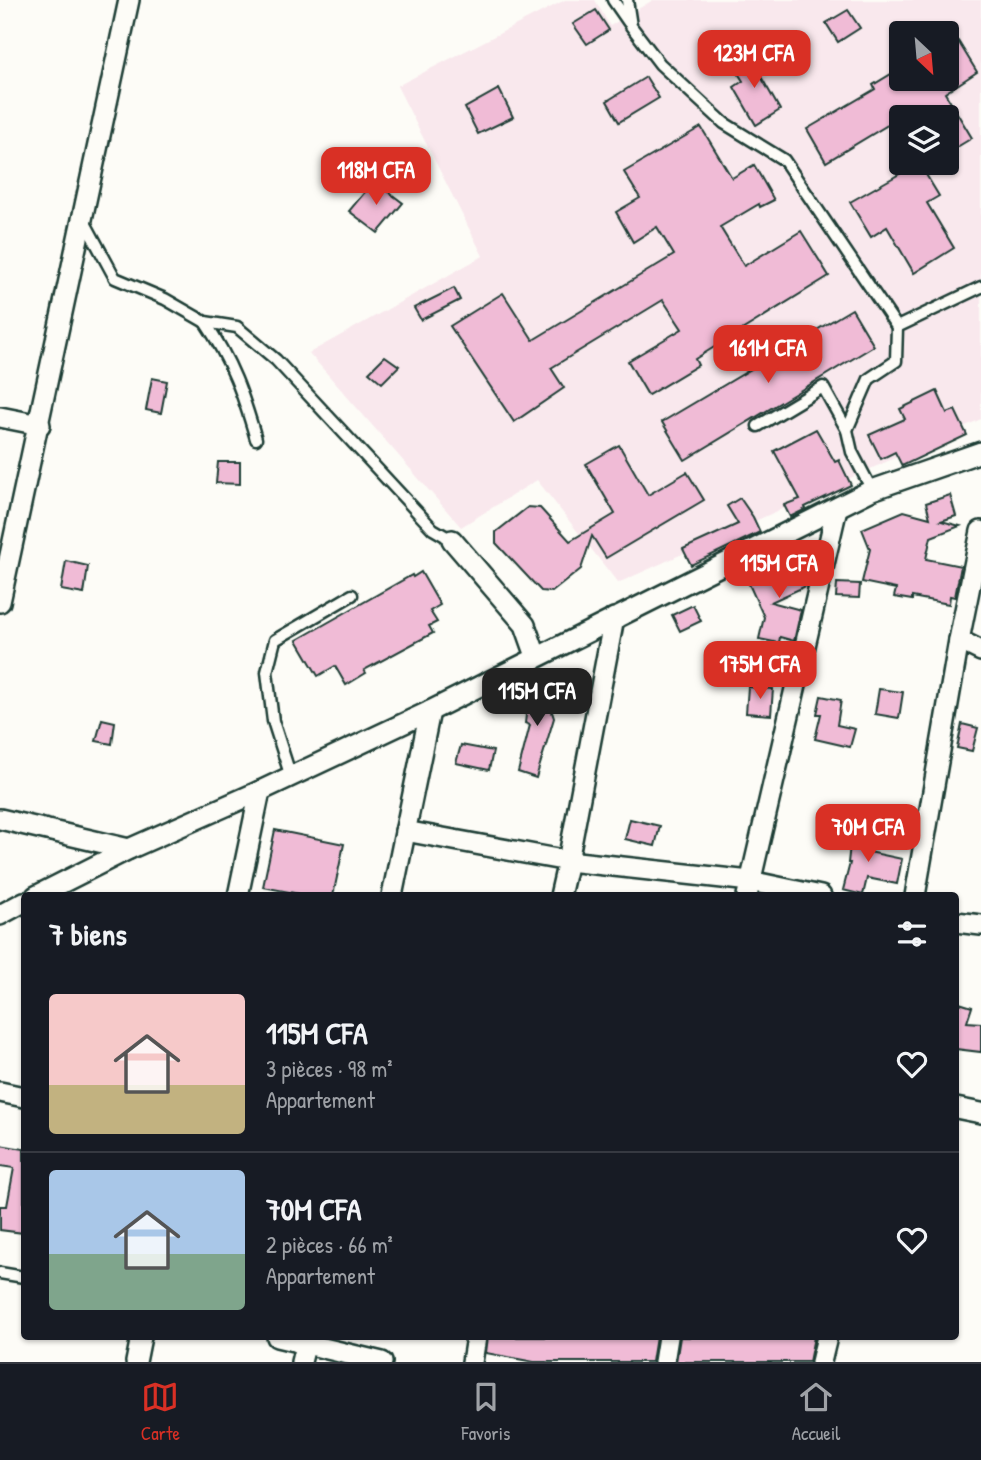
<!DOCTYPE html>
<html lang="fr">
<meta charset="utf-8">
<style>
:root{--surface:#171b24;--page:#242831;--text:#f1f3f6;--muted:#9ea1a6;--line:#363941;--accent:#d93025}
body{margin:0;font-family:"Patrick Hand",sans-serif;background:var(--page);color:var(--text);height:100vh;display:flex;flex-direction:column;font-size:26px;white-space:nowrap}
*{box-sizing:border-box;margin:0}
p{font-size:23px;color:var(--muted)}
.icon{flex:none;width:38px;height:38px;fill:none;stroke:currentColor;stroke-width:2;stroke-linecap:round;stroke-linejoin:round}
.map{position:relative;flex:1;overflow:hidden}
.side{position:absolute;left:21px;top:892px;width:938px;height:448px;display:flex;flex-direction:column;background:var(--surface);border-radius:7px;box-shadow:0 2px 5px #0004}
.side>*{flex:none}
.needle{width:46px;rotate:154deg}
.tools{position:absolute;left:889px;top:21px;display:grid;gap:14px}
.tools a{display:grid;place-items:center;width:70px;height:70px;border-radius:7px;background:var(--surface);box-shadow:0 2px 5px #0004;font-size:35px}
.price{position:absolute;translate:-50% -60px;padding:0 16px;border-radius:14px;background:var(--accent);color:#fff;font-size:23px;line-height:46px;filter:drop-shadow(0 2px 4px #0008)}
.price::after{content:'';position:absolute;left:50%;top:42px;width:21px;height:16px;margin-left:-10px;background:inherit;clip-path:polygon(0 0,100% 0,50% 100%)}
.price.selected{background:#222;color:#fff}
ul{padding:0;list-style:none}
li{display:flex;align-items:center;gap:21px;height:175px;padding:0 28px}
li+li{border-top:2px solid var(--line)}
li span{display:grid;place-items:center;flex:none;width:196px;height:140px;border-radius:7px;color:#555}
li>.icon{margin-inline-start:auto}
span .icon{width:84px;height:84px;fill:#fffc;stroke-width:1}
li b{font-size:30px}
h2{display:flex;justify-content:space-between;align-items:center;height:84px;padding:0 28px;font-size:30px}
.menu{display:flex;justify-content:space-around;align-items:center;height:98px;border-top:2px solid var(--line);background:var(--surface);font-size:19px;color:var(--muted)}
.menu a{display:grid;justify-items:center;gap:4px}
.menu .selected{color:var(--accent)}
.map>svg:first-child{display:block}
.built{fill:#f9e8ed;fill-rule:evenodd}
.building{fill:#f0bbd6;stroke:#1f3d34;stroke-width:2}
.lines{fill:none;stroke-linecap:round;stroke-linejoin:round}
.lane-casing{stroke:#1f3d34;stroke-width:15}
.street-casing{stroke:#1f3d34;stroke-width:24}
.lane{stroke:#fdfcf7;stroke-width:10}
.street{stroke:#fdfcf7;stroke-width:19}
</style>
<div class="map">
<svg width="981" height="1362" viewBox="0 0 981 1362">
<rect width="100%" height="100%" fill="#fdfcf7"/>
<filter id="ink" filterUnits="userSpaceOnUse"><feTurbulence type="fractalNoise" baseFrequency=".0143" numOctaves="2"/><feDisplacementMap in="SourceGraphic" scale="14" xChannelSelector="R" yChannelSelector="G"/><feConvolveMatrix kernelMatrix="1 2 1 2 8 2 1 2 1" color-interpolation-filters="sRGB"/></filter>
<g filter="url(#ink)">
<path class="built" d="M565,0H595L610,26L653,0H981V419L618,583L537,480L461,527L309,353L483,256L397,86ZM901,33H947V79H901ZM901,117H947V163H901Z"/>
<g class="building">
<polygon points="596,10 609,30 587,44 573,24"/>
<polygon points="848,10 860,28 838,42 826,23"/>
<polygon points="958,41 977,72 945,93 972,138 947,153 947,117 901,117 826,162 807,129 875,89 873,85 901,68 901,79 947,79 947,47"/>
<polygon points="747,52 780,110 756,125 734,87 743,81 731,62"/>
<polygon points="646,77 659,98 619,122 607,101"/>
<polygon points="499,89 513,117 478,134 465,108"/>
<polygon points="701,127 732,178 754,165 774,200 760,207 759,204 720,227 744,266 801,231 829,276 695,359 698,365 648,395 628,361 682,329 663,300 551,368 564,388 514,422 450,326 503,293 533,340 674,255 657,227 633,242 616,212 640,198 624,172"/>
<polygon points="919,163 939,196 927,203 954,248 914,273 887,227 871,237 850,202"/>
<polygon points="374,181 403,203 378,233 349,211"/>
<polygon points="454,288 460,300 421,320 414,308"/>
<polygon points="852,309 874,346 685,460 662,422"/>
<polygon points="385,356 399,366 382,383 369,372"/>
<polygon points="152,378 167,381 161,413 146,410"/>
<polygon points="937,391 947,413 955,410 967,435 902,466 895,452 881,459 869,435 905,419 900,409"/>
<polygon points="816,429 835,462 839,460 851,485 805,507 806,509 790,517 784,505 800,499 774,451"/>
<polygon points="619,445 648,495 687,472 704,500 606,558 592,536 581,569 552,592 541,591 496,543 496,532 528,507 540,508 570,541 615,514 586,464"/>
<polygon points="218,462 240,462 240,484 216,483"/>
<polygon points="950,495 956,516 941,521 960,526 931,537 926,559 961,566 955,597 950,596 949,604 912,597 912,600 894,597 896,589 862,582 870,549 862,529 904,511 930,518 926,503"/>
<polygon points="740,498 753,517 760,532 691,565 683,549 738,524 727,506"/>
<polygon points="801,557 809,575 804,577 806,586 771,602 801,610 794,641 780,637 779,643 759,639 764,617 748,582"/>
<polygon points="66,561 88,566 84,594 61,590"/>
<polygon points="421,572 440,605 430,611 437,622 429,626 433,633 364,670 366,673 346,685 335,666 318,676 297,640 412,575 413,577"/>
<polygon points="837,583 860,584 859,598 836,597"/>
<polygon points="693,605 701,621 680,631 672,615"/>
<polygon points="530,683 553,685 551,709 554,718 536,778 518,772 530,725 525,723"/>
<polygon points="748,687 773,689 771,715 746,713"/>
<polygon points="879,689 903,692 899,718 875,714"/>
<polygon points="821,696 841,700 837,725 855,729 850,747 815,739 821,714 817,714"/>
<polygon points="102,719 115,722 112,744 96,741"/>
<polygon points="962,724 978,728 972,751 957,748"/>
<polygon points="461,745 493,751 489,770 456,763"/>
<polygon points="630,819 660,826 655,846 625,839"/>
<polygon points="852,827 871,830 869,852 902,859 897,884 867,878 863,895 843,890 850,863 848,863"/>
<polygon points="275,830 344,844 333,896 310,896 263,887"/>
<polygon points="956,1002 972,1007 967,1022 981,1023 981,1052 956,1049"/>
<polygon points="0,1145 24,1149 24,1233 0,1230 0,1206 7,1206 14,1168 0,1166"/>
<polygon points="488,1337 656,1337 652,1362 534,1362 486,1353"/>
<polygon points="680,1337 814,1337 809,1362 676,1362"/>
</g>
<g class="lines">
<g class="lane-casing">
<g id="lane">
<polyline points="613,0 629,23"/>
<polyline points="627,0 631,26 660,64 724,123 784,160 897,327"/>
<polyline points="83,219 115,278 165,299 205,322 237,327 276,360 433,529 452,540"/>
<path d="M205,322C232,362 243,394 256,439"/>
<polyline points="758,426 823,387 847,430"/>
<polyline points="872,490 852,452 847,430 869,379 896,361 897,327 981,287"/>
<polyline points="291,777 273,721 267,672 275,640 352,595"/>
<polyline points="0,1273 24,1277"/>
</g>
</g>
<g class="street-casing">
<g id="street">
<polyline points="0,417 40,425"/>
<polyline points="452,540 525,625 536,656"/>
<polyline points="0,602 129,0"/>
<polyline points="959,640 981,651"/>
<polyline points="0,819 129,849"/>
<polyline points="405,831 568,861 750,881 821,896"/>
<polyline points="36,896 129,849 260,791 430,711 872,490 981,452"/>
<polyline points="238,896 260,791"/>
<polyline points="392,896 430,711"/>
<polyline points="560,896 568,861 614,618"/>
<polyline points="747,896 837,508"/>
<polyline points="915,896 959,640 981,531"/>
<polyline points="0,915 24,902"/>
<polyline points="956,922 981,925"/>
<polyline points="0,1092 24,1097"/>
<polyline points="956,1108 981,1113"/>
<polyline points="277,1337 382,1362"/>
<polyline points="136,1362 141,1337"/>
<polyline points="301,1362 307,1337"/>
<polyline points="472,1362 476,1337"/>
<polyline points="664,1362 668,1337"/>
<polyline points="821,1362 827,1337"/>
</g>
</g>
<use href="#lane" class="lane"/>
<use href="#street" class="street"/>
</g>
</g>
</svg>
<div class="tools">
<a><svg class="needle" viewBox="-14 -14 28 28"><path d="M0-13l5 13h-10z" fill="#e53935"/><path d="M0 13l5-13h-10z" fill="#9ea1a6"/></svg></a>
<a><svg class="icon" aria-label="layers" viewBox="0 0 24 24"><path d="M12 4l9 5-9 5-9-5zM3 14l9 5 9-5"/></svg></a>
</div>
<b class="price" style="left:754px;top:90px">123M CFA</b>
<b class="price" style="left:376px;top:207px">118M CFA</b>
<b class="price" style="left:768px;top:385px">161M CFA</b>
<b class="price" style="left:779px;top:600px">115M CFA</b>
<b class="price" style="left:760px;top:701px">175M CFA</b>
<b class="price selected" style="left:537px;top:728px">115M CFA</b>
<b class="price" style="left:868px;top:864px">70M CFA</b>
<section class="side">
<h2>7 biens<svg class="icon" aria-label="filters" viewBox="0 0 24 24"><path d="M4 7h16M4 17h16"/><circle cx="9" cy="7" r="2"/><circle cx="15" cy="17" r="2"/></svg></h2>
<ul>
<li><span style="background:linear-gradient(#f6c9c9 65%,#c2b280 0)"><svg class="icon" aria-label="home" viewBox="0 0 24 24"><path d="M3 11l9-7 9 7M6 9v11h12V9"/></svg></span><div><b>115M CFA</b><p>3 pièces · 98 m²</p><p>Appartement</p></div><svg class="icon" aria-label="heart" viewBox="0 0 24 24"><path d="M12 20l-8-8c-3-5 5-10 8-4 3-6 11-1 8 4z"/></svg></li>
<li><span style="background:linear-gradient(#a9c7e8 60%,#7fa58c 0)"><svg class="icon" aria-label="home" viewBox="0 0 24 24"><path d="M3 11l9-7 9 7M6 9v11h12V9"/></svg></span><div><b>70M CFA</b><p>2 pièces · 66 m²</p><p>Appartement</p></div><svg class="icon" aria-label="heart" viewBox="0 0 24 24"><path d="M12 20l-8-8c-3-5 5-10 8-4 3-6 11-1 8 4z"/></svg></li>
</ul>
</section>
</div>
<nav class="menu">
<a class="selected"><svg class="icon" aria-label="map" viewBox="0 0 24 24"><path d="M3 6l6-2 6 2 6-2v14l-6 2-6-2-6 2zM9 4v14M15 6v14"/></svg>Carte</a>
<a><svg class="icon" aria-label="saved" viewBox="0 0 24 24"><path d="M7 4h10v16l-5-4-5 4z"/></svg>Favoris</a>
<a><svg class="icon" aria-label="home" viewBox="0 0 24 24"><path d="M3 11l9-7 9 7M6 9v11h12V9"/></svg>Accueil</a>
</nav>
